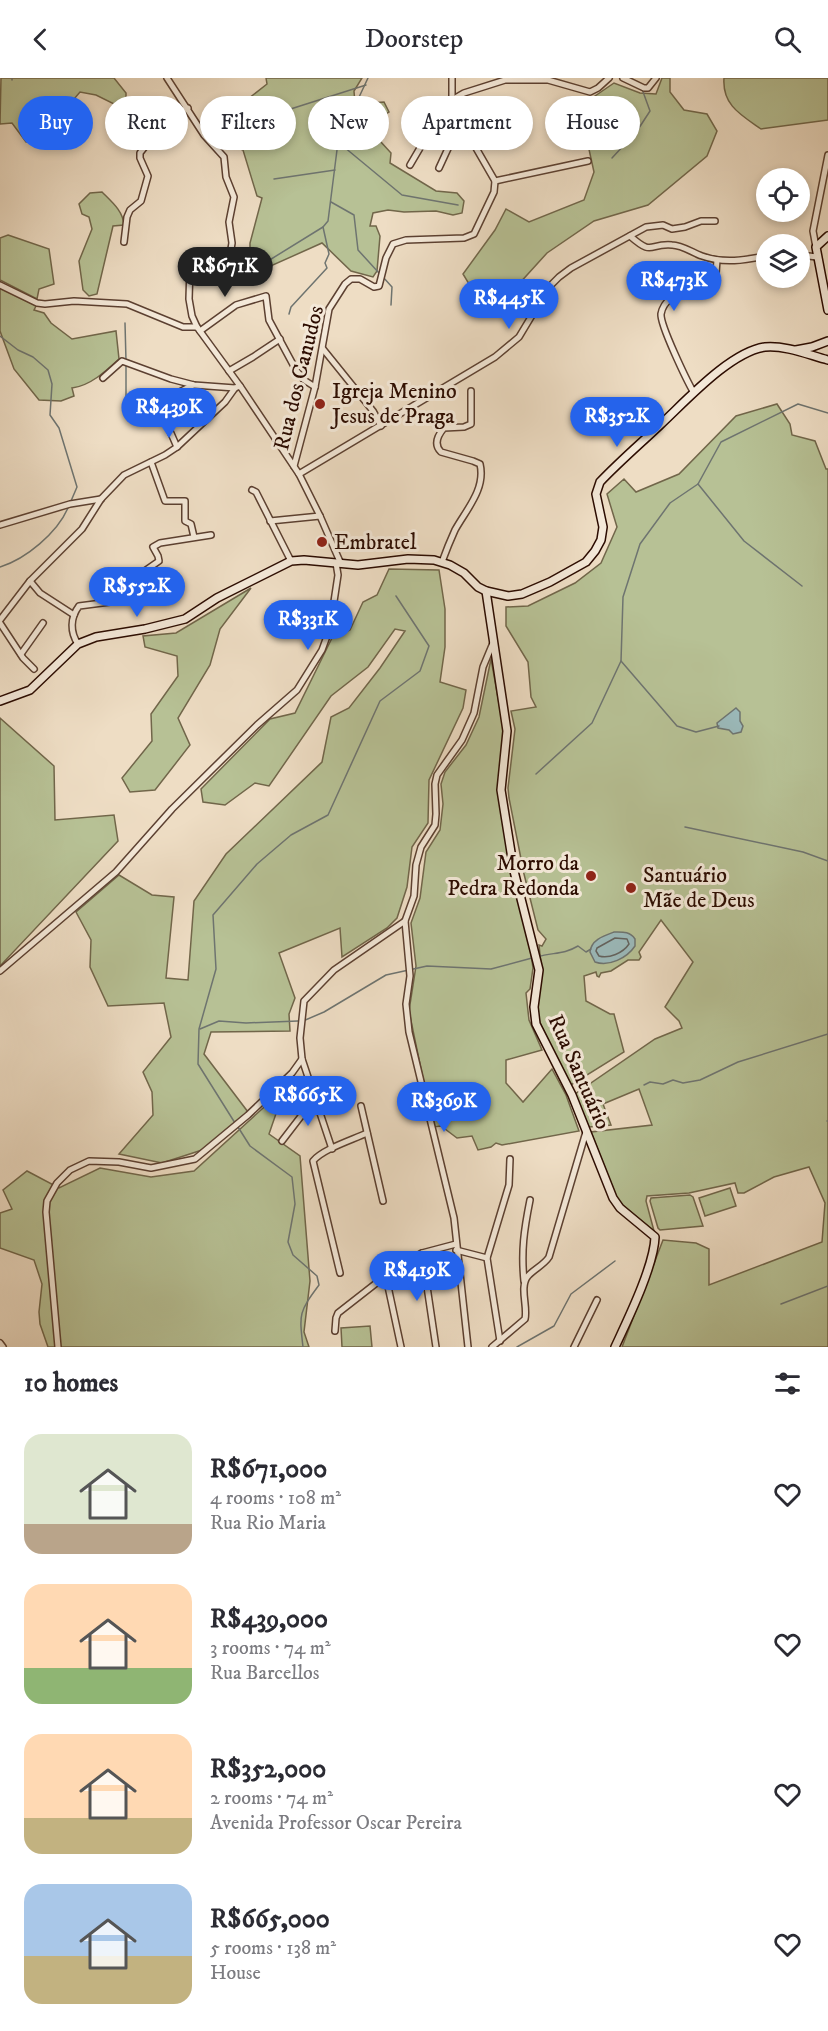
<!DOCTYPE html>
<meta charset="utf-8">
<style>
:root{--surface:#fff;--page:#f7f7f7;--text:#2b2b33;--muted:#7c7c81;--accent:#2563eb}
body{margin:0;font-family:"IM FELL DW Pica",serif;background:var(--page);color:var(--text);height:100vh;display:flex;flex-direction:column;font-size:22px;white-space:nowrap}
*{box-sizing:border-box;margin:0}
p{font-size:20px;color:var(--muted)}
.icon{flex:none;width:33px;height:33px;fill:none;stroke:currentColor;stroke-width:2;stroke-linecap:round;stroke-linejoin:round}
.map{position:relative;height:1269px;overflow:hidden}
.details{display:flex;flex-direction:column;background:var(--surface);flex:1}
.details>*{flex:none}
.banner{position:absolute;left:18px;top:18px;width:792px;height:54px;display:flex;gap:12px}
.tools{position:absolute;left:756px;top:90px;display:grid;gap:12px}
.tools a{display:grid;place-items:center;width:54px;height:54px;border-radius:50%;background:var(--surface);box-shadow:0 3px 9px #0003;font-size:30px}
.price{position:absolute;translate:-50% -51px;padding:0 14px;border-radius:21px;background:var(--accent);color:#fff;font-size:20px;line-height:39px;filter:drop-shadow(0 2px 3px #0008)}
.price::after{content:'';position:absolute;left:50%;top:36px;width:18px;height:14px;margin-left:-9px;background:inherit;clip-path:polygon(0 0,100% 0,50% 100%)}
.price.on{background:#222;color:#fff}
ul{padding:0;list-style:none}
li{display:flex;align-items:center;gap:18px;height:150px;padding:0 24px}
li span{display:grid;place-items:center;flex:none;width:168px;height:120px;border-radius:18px;color:#555}
li>.icon{margin-inline-start:auto}
span .icon{width:72px;height:72px;fill:#fffc;stroke-width:1}
li b{font-size:26px}
h2{display:flex;justify-content:space-between;align-items:center;height:72px;padding:0 24px;font-size:26px}
.tag{padding:0 21px;border-radius:27px;background:var(--surface);box-shadow:0 3px 9px #0003;font-size:21px;line-height:54px}
.tag.on{background:var(--accent);color:#fff}
header{display:flex;justify-content:space-between;align-items:center;height:78px;padding:0 24px;background:var(--surface);font-size:27px;font-weight:600}
.map>svg:first-child{display:block}
.green{fill:#b7c195;stroke:#71664a;stroke-width:1.5}
.water{fill:#9bbabb;stroke:#6e7470;stroke-width:1.5}
.lines{fill:none;stroke-linecap:round;stroke-linejoin:round}
.shore{stroke:#63625e;stroke-width:1.5}
.stream{stroke:#6e7470;stroke-width:1.5}
.street-casing{stroke:#5c4031;stroke-width:8}
.secondary-casing{stroke:#2b0b00;stroke-width:10}
.street{stroke:#f4e9d9;stroke-width:5}
.secondary{stroke:#f4e9d9;stroke-width:7}
.poi-dot{fill:#8f2418;stroke:#f4e9d9;stroke-width:2}
.labels{text-anchor:middle;dominant-baseline:central;stroke-width:6;stroke-linejoin:round;paint-order:stroke}
.street-label{font-size:22px;fill:#2b0b00;stroke:#f4e9d9}
.poi-label{font-size:22px;fill:#2b0b00;stroke:#f4e9d9;text-anchor:start}
</style>
<header><svg class="icon" aria-label="back" viewBox="0 0 24 24"><path d="M15 5l-7 7 7 7"/></svg>Doorstep<svg class="icon" aria-label="search" viewBox="0 0 24 24"><circle cx="10" cy="10" r="6"/><path d="M15 15l6 6"/></svg></header>
<div class="map">
<svg width="828" height="1269" viewBox="0 0 828 1269">
<rect width="100%" height="100%" fill="#eeddc4"/>
<filter id="stains"><feTurbulence type="fractalNoise" baseFrequency=".00333" numOctaves="4"/><feColorMatrix values="0 0 0 0 .2 0 0 0 0 .09 0 0 0 0 .02 0 0 0 .5 -.17"/></filter>
<radialGradient id="worn" r=".72"><stop offset=".6" stop-color="#630" stop-opacity="0"/><stop offset="1" stop-color="#630" stop-opacity=".3"/></radialGradient>
<g class="green">
<polygon points="1,0 114,0 126,15 126,24 116,27 96,17 80,14 68,28 53,27 41,21 31,30 50,55 45,62 26,64 12,45 0,46"/>
<polygon points="266,0 362,0 354,13 355,26 384,24 389,34 381,39 367,42 361,60 380,63 391,75 390,85 436,113 457,115 464,123 462,135 453,137 436,133 404,134 388,132 373,135 370,148 376,148 380,158 377,193 373,199 351,193 322,165 264,191 250,185 250,165 262,120 257,118 243,72 229,67 239,28 267,6"/>
<polygon points="662,0 670,0 670,14 684,32 707,36 717,53 707,78 648,127 594,143 547,175 517,208 490,219 469,206 463,196 495,152 506,131 529,144 584,122 594,94 583,44 568,44 576,19 592,20 614,5 640,15 656,16"/>
<path d="M724,0H828V42L761,51C741,37 722,27 724,0Z"/>
<path d="M102,114C112,124 123,133 124,147L113,148L97,216L89,218L83,212L79,183L92,151L89,139L82,136L79,126L90,115Z"/>
<polygon points="8,157 49,171 54,206 39,211 37,221 0,202 0,160"/>
<path d="M0,210L36,228L34,232L44,235L51,245L72,261L116,253L119,281C106,293 90,308 72,310L74,318L61,323L39,322L14,291L0,253Z"/>
<polygon points="777,326 790,346 792,357 815,363 826,391 828,391 828,1269 622,1269 663,1162 696,1165 709,1171 709,1207 822,1164 825,1125 809,1089 774,1099 744,1115 738,1115 735,1105 689,1115 647,1118 646,1123 654,1153 618,1123 591,1054 652,1047 639,1011 603,1026 611,1047 589,1049 575,1016 655,961 682,950 679,943 665,929 693,884 661,842 639,874 641,879 639,882 628,882 611,893 601,895 599,899 597,898 596,894 584,898 586,923 610,936 614,936 624,974 571,1007 540,945 537,932 542,895 539,867 542,868 546,861 538,852 524,796 509,720 508,710 515,651 511,633 536,629 531,619 528,584 506,548 506,529 528,528 575,505 601,485 617,449 607,416 624,401 636,414 679,396 736,338"/>
<polygon points="389,491 439,492 445,531 445,569 440,604 466,612 463,630 429,702 428,745 412,769 407,809 397,840 387,850 342,879 340,850 279,875 295,920 289,936 290,953 211,954 204,976 248,1034 202,1072 162,1085 119,1076 153,1037 152,1014 143,994 171,959 164,925 108,928 90,889 91,862 76,834 119,797 152,817 174,819 166,900 188,902 194,823 226,776 322,684 331,639 349,630 380,590 405,553 395,551 368,589 331,618 269,708 255,705 225,727 203,724 201,711 270,641 295,635 332,560 350,552 363,524 377,517"/>
<polygon points="251,510 220,551 210,587 178,640 190,667 155,712 130,714 122,700 152,663 151,636 178,598 177,578 145,569 143,558 176,555"/>
<polygon points="491,581 504,653 498,710 513,799 530,869 533,890 530,911 526,915 529,942 542,972 506,982 506,1005 523,1024 552,991 566,1017 579,1053 502,1067 496,1065 491,1069 478,1072 472,1058 457,1060 441,1048 433,1049 409,933 416,888 411,845 420,820 426,774 440,752 443,726 441,706 445,694 466,667 479,639"/>
<polygon points="0,640 54,688 55,742 114,737 118,763 0,888"/>
<polygon points="273,1021 279,1027 269,1056 300,1078 310,1203 304,1254 309,1269 48,1269 40,1246 39,1234 42,1206 34,1182 0,1170 0,1135 12,1131 3,1112 27,1093 59,1110 100,1090 151,1099 194,1093"/>
<polygon points="730,1110 736,1128 705,1138 699,1120"/>
<polygon points="690,1117 693,1119 703,1148 660,1152 658,1150 650,1123 651,1120"/>
<polygon points="370,1248 372,1269 342,1269 341,1250"/>
</g>
<g class="water">
<polygon points="736,630 740,634 740,643 743,648 741,654 733,656 729,652 718,650 717,645"/>
<path d="M614,854C622,854 630,853 635,861V868C627,880 609,889 595,884L590,874C591,862 603,858 614,854Z"/>
</g>
<g class="lines">
<path class="shore" d="M615,860L627,861L629,866C623,875 609,881 599,878L596,873L597,870Z"/>
<g class="stream">
<polyline points="12,0 12,2"/>
<polyline points="278,35 366,7"/>
<polyline points="338,64 402,117 458,127"/>
<polyline points="612,80 637,53 650,33 642,11"/>
<polyline points="274,101 335,92"/>
<polyline points="331,124 354,137 358,172 379,195"/>
<polyline points="383,199 392,209 391,227"/>
<polyline points="234,204 323,149"/>
<polyline points="289,236 291,229 327,190 325,185 329,176 323,149 328,143 338,64 368,0"/>
<polyline points="125,245 126,283"/>
<polyline points="0,258 18,272 33,279 48,292 52,306 50,337 59,350 77,409 71,423"/>
<polyline points="126,288 126,324"/>
<polyline points="698,406 744,463 802,508"/>
<path d="M0,489C26,481 57,455 68,430"/>
<polyline points="621,583 677,648 696,654 719,648"/>
<polyline points="536,696 592,645 621,583 623,519 640,466 670,425 698,406 721,364 798,326 828,335"/>
<polyline points="685,749 803,774 828,783"/>
<path d="M537,879C553,874 563,877 578,868L586,874L591,871"/>
<polyline points="303,943 324,934 386,897 427,888 491,891 532,880"/>
<polyline points="200,951 219,943 246,945 298,943"/>
<polyline points="644,1007 650,1004 663,1006 673,1002 683,1005 700,1002 738,984 828,956"/>
<polyline points="827,1043 828,1043"/>
<polyline points="235,1045 198,986 199,951 216,891 213,837 257,786 291,757 328,737 380,623 420,593 429,568 396,518"/>
<path d="M238,1049L250,1068L292,1099L295,1126L288,1164L293,1177L317,1198L319,1207C299,1234 299,1235 303,1269"/>
<polyline points="781,1226 828,1208"/>
<polyline points="517,1269 554,1248 571,1216 615,1183"/>
</g>
<g class="street-casing">
<g id="street">
<polyline points="167,0 204,57 224,79 226,99 234,119 229,144 232,165 231,171 225,175 197,181 192,184 190,189 189,221 192,238 197,249 240,308 299,396 320,438 341,486"/>
<polyline points="623,0 644,10 648,10 656,0"/>
<polyline points="452,22 452,0"/>
<polyline points="410,87 427,58 448,30"/>
<polyline points="439,90 457,51"/>
<polyline points="495,103 588,83"/>
<path d="M630,158C654,179 648,165 672,167C682,167 693,175 702,178C724,186 745,182 766,178"/>
<polyline points="124,164 127,139 130,132 141,123 148,98 140,80 140,75 169,38 188,30"/>
<polyline points="816,169 813,153 828,77"/>
<polyline points="800,177 817,179"/>
<polyline points="0,207 37,225 45,226 74,223 127,226 183,249 197,249"/>
<polyline points="200,253 236,227 266,218 269,242 296,292 304,302 315,309"/>
<polyline points="323,271 373,333 381,348"/>
<polyline points="229,293 253,279 280,261"/>
<polyline points="103,300 122,283 171,301 194,307 235,310"/>
<path d="M694,315C687,303 660,247 661,236C662,230 666,224 671,220C684,209 703,206 716,195L717,182"/>
<polyline points="177,369 166,344 162,323 193,307"/>
<polyline points="151,384 165,423 185,423 185,443 191,446 194,459"/>
<polyline points="294,388 315,309 329,231 345,206 351,201 360,201 374,209 379,208 386,180 393,166 406,162 464,160 474,156 494,114 495,103 476,70 451,41 448,30 452,22 464,15 505,2 548,2 590,14 598,10 609,0"/>
<polyline points="299,396 495,279 519,259 549,209 559,199 571,190 646,149 663,147 672,151 685,149 701,143 715,143"/>
<polyline points="252,412 256,414 291,483"/>
<polyline points="270,443 320,438"/>
<polyline points="0,447 70,426 101,421"/>
<path d="M442,484C446,473 450,463 455,452C466,432 486,411 480,386L473,383L441,374C433,366 438,357 444,350L464,349L471,346V313"/>
<polyline points="30,503 40,515 74,537"/>
<polyline points="0,542 30,503 82,451 101,421 124,397 165,377 177,369 225,324 235,310 240,308"/>
<polyline points="0,545 23,580 34,591"/>
<path d="M78,566C70,554 70,540 79,528L110,524L119,520L131,509L136,499L159,483L158,478L153,469L160,465L211,457"/>
<polyline points="21,576 43,545"/>
<polyline points="405,843 410,898 406,926 409,954 454,1140 468,1269"/>
<polyline points="0,893 116,794 172,731 257,647 297,612 322,572 330,550 338,497 336,485"/>
<polyline points="302,981 332,1071"/>
<polyline points="361,1028 383,1123"/>
<polyline points="282,1063 315,1020"/>
<polyline points="456,1172 487,1180"/>
<polyline points="422,1175 436,1269"/>
<path d="M340,1195L313,1083C323,1071 352,1062 367,1055"/>
<polyline points="386,1199 401,1269"/>
<path d="M524,1203C521,1173 524,1152 530,1122"/>
<polyline points="335,1253 336,1240 338,1235 379,1203 410,1181 422,1175 456,1166"/>
<polyline points="500,1263 487,1180 509,1107 510,1081"/>
<polyline points="0,1265 3,1269"/>
<polyline points="58,1269 46,1134 47,1123 57,1105 70,1092 89,1083 119,1084 151,1090 195,1081 248,1037 292,995 302,981 300,960 304,923 334,892 405,843 414,818 416,787 421,769 435,747 436,736 435,706 437,697 462,662 474,635 483,589 493,565"/>
<path d="M492,1269L525,1241C528,1228 519,1209 528,1198C534,1191 544,1187 549,1179L586,1054"/>
<polyline points="574,1269 597,1222"/>
</g>
</g>
<g class="secondary-casing">
<g id="secondary">
<polyline points="828,158 816,169 828,232"/>
<polyline points="796,272 812,269 828,263"/>
<path d="M486,513L507,653L501,712L514,793L539,892L534,929L536,946L572,1017L613,1120L620,1130L655,1159C654,1188 628,1241 615,1269"/>
<path d="M0,623L30,612L78,566L96,559L145,551L185,541L217,520L291,483L304,482L358,487L408,481L434,482L450,487L464,495L478,509L486,513L508,518L522,516L550,504L586,484L595,473L601,462L603,449L596,416L600,404C619,384 640,366 660,347C686,323 730,274 765,269C785,267 809,277 828,282"/>
</g>
</g>
<use href="#street" class="street"/>
<use href="#secondary" class="secondary"/>
</g>
<g class="poi-dot">
<circle cx="320" cy="326" r="6"/>
<circle cx="322" cy="464" r="6"/>
<circle cx="591" cy="798" r="6"/>
<circle cx="631" cy="810" r="6"/>
</g>
<g class="labels">
<g class="street-label">
<text transform="translate(299 300) rotate(-76)">Rua dos Canudos</text>
<text transform="translate(579 994) rotate(66)">Rua Santuário</text>
</g>
<g class="poi-label">
<text x="332" y="313">Igreja Menino<tspan x="332" dy="25">Jesus de Praga</tspan></text>
<text x="334" y="464">Embratel</text>
<text x="579" y="785" text-anchor="end">Morro da<tspan x="579" dy="25">Pedra Redonda</tspan></text>
<text x="643" y="797">Santuário<tspan x="643" dy="25">Mãe de Deus</tspan></text>
</g>
</g>
<rect width="100%" height="100%" filter="url(#stains)"/>
<rect width="100%" height="100%" fill="url(#worn)"/>
</svg>
<div class="tools">
<a><svg class="icon" aria-label="locate" viewBox="0 0 24 24"><circle cx="12" cy="12" r="6"/><path d="M12 2v4M12 18v4M2 12h4M18 12h4"/></svg></a>
<a><svg class="icon" aria-label="layers" viewBox="0 0 24 24"><path d="M12 4l9 5-9 5-9-5zM3 14l9 5 9-5"/></svg></a>
</div>
<b class="price on" style="left:225px;top:220px">R$671K</b>
<b class="price" style="left:674px;top:234px">R$473K</b>
<b class="price" style="left:509px;top:252px">R$445K</b>
<b class="price" style="left:169px;top:361px">R$439K</b>
<b class="price" style="left:617px;top:370px">R$352K</b>
<b class="price" style="left:137px;top:540px">R$552K</b>
<b class="price" style="left:308px;top:573px">R$331K</b>
<b class="price" style="left:308px;top:1049px">R$665K</b>
<b class="price" style="left:444px;top:1055px">R$369K</b>
<b class="price" style="left:417px;top:1224px">R$419K</b>
<div class="banner">
<a class="tag on">Buy</a>
<a class="tag">Rent</a>
<a class="tag">Filters</a>
<a class="tag">New</a>
<a class="tag">Apartment</a>
<a class="tag">House</a>
</div>
</div>
<section class="details">
<h2>10 homes<svg class="icon" aria-label="filters" viewBox="0 0 24 24"><path d="M4 7h16M4 17h16"/><circle cx="9" cy="7" r="2"/><circle cx="15" cy="17" r="2"/></svg></h2>
<ul>
<li><span style="background:linear-gradient(#dfe7d0 75%,#b9a48a 0)"><svg class="icon" aria-label="home" viewBox="0 0 24 24"><path d="M3 11l9-7 9 7M6 9v11h12V9"/></svg></span><div><b>R$671,000</b><p>4 rooms · 108 m²</p><p>Rua Rio Maria</p></div><svg class="icon" aria-label="heart" viewBox="0 0 24 24"><path d="M12 20l-8-8c-3-5 5-10 8-4 3-6 11-1 8 4z"/></svg></li>
<li><span style="background:linear-gradient(#ffd9b3 70%,#8fb573 0)"><svg class="icon" aria-label="home" viewBox="0 0 24 24"><path d="M3 11l9-7 9 7M6 9v11h12V9"/></svg></span><div><b>R$439,000</b><p>3 rooms · 74 m²</p><p>Rua Barcellos</p></div><svg class="icon" aria-label="heart" viewBox="0 0 24 24"><path d="M12 20l-8-8c-3-5 5-10 8-4 3-6 11-1 8 4z"/></svg></li>
<li><span style="background:linear-gradient(#ffd9b3 70%,#c2b280 0)"><svg class="icon" aria-label="home" viewBox="0 0 24 24"><path d="M3 11l9-7 9 7M6 9v11h12V9"/></svg></span><div><b>R$352,000</b><p>2 rooms · 74 m²</p><p>Avenida Professor Oscar Pereira</p></div><svg class="icon" aria-label="heart" viewBox="0 0 24 24"><path d="M12 20l-8-8c-3-5 5-10 8-4 3-6 11-1 8 4z"/></svg></li>
<li><span style="background:linear-gradient(#a9c7e8 60%,#c2b280 0)"><svg class="icon" aria-label="home" viewBox="0 0 24 24"><path d="M3 11l9-7 9 7M6 9v11h12V9"/></svg></span><div><b>R$665,000</b><p>5 rooms · 138 m²</p><p>House</p></div><svg class="icon" aria-label="heart" viewBox="0 0 24 24"><path d="M12 20l-8-8c-3-5 5-10 8-4 3-6 11-1 8 4z"/></svg></li>
</ul>
</section>
